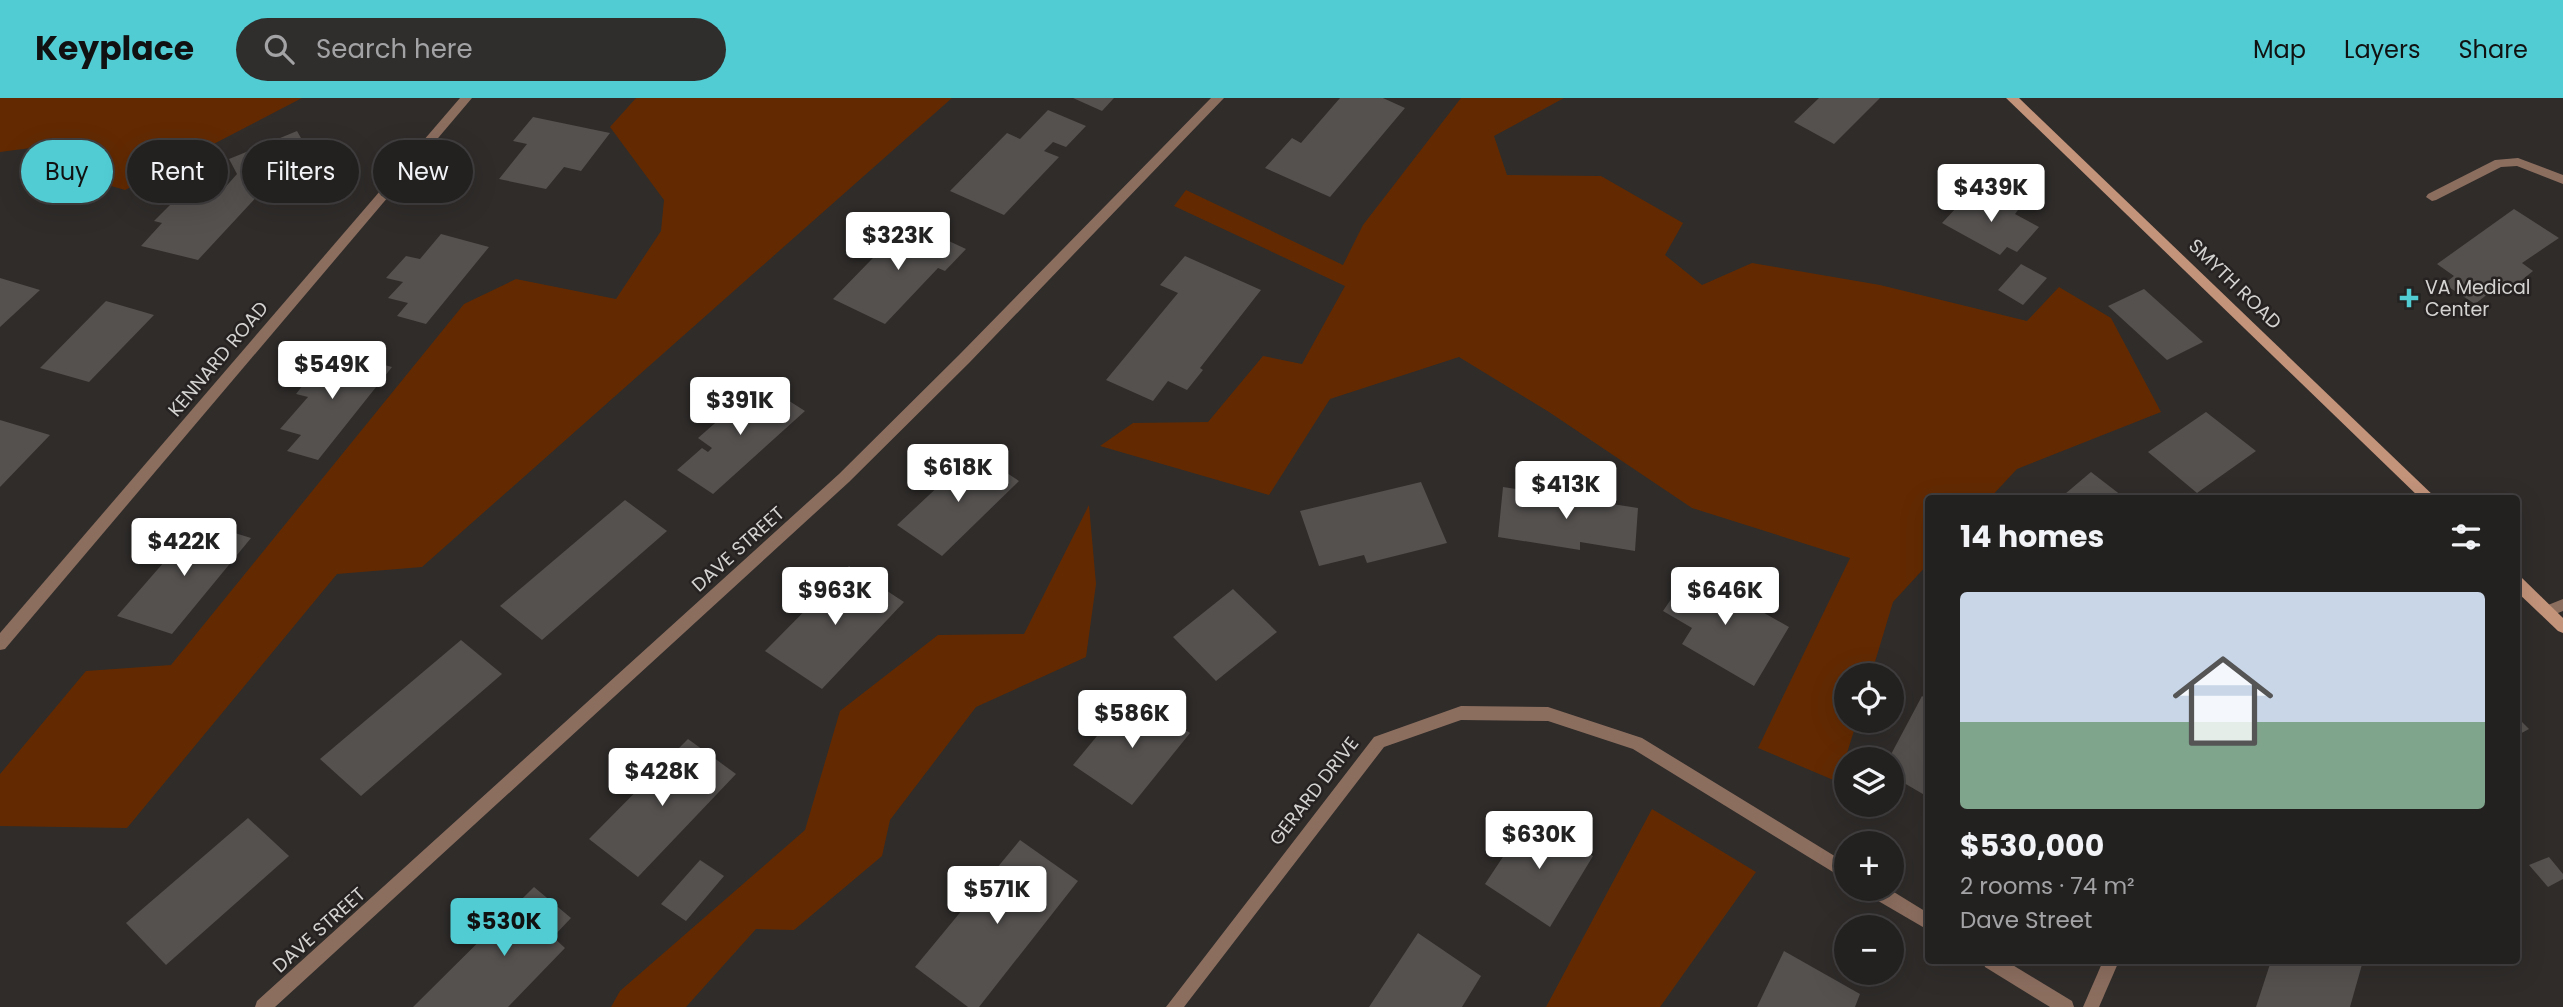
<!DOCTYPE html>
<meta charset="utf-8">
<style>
:root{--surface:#232120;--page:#2f2e2d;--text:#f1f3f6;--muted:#a3a3a5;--line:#403e3e;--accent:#51ccd2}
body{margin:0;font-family:Poppins,sans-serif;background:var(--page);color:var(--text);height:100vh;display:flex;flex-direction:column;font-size:26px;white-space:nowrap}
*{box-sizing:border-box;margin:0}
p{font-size:23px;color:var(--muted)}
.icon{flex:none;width:38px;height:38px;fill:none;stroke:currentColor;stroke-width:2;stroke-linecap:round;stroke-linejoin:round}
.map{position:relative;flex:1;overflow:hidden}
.details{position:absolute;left:1925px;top:397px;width:595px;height:469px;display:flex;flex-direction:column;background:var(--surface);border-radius:7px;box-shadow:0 7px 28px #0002,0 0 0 2px var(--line)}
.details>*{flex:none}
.top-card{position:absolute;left:21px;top:42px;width:665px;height:63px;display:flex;gap:14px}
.controls{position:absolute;left:1834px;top:565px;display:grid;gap:14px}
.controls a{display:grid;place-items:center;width:70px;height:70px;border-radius:50%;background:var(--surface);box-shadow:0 7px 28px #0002,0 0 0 2px var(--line);font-size:35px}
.price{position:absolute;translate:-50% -60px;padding:0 16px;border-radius:7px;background:#fff;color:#222;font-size:23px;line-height:46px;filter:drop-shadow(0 2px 4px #0008)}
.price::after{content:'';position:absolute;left:50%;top:42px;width:21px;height:16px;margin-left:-10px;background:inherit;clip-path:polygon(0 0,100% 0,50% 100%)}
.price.on{background:var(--accent);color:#111}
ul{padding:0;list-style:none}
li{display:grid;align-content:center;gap:14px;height:371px;padding:0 35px}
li+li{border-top:2px solid var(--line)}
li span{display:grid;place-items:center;height:217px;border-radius:7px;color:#555}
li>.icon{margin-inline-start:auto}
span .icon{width:126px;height:126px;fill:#fffc;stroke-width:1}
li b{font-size:30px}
h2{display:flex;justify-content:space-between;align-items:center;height:84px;padding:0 35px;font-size:30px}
.tag{padding:0 24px;border-radius:32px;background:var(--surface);box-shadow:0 7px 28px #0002,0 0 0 2px var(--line);font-size:24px;line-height:63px}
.tag.on{background:var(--accent);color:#111}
header{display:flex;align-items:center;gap:42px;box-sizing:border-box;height:98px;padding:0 35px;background:var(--accent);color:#111}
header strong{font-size:33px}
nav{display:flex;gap:38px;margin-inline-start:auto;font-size:24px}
.search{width:490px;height:63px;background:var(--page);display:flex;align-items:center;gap:18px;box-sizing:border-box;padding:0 24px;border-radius:38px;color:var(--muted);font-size:26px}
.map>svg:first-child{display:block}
.green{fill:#632a02}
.building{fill:#54514f}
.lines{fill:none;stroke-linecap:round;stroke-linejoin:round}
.lane{fill:#8c6e5f;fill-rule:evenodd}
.street{fill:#8c6e5f;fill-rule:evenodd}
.secondary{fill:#c3937a;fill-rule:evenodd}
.poi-dot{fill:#51ccd2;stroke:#252221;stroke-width:2.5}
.labels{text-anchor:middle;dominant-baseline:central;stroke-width:5;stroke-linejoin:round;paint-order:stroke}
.street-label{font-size:19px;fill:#d5d3d2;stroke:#252221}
.poi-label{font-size:19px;fill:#d5d3d2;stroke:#252221;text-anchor:start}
</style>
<header>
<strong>Keyplace</strong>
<div class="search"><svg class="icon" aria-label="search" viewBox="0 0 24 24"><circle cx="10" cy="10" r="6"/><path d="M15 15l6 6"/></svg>Search here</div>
<nav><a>Map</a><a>Layers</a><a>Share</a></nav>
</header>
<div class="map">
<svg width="2563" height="909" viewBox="0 0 2563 909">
<rect width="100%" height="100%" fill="#2f2c2a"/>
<g class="green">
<polygon points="0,0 302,0 125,92 73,77 77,44 0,54"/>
<polygon points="636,0 952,0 422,469 337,476 127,730 0,728 0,676 86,573 171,567 464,206 516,181 616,201 661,133 664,102 610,29"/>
<polygon points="1461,0 1564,0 1494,38 1507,77 1601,78 1683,125 1665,157 1702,187 1752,165 1880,187 2027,223 2059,189 2111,220 2161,314 2017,371 1989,401 1928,401 1928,466 1893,504 1871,577 1846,578 1846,623 1857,623 1838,684 1758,650 1850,460 1692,410 1549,314 1459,259 1330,301 1269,397 1100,348 1133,325 1208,324 1263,258 1302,266 1345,188 1174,108 1186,92 1343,167 1363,127"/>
<polygon points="1089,407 1096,486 1086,559 976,609 890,722 882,758 794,832 756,831 686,909 611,909 620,893 805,732 840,613 938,537 1024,536"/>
<polygon points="1652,711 1756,774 1660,909 1546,909"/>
</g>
<g class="building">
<polygon points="1073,0 1114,0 1102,13"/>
<polygon points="1340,0 1383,0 1405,10 1330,99 1265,70 1292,40 1301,45"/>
<polygon points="1819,0 1880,0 1834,46 1794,24"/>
<polygon points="1048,12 1086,28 1066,49 1053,44 1044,53 1059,59 1004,117 950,93 1007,35 1020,41"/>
<polygon points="533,19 610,35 581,73 564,69 546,91 499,81 527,46 513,43"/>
<polygon points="297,33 317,68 264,91 198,162 141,148 162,125 154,123 176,101 185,103 198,89 221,94 237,76 229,61"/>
<polygon points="1971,94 1997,107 2000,103 2018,112 2015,116 2039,129 2017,154 2007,149 2000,157 1942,125"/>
<polygon points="2514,111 2559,140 2522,165 2533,173 2511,191 2503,184 2475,206 2444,186 2454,178 2437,166"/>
<polygon points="908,124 966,151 945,173 938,170 885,226 833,201"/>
<polygon points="441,136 489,149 426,226 397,218 408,205 388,200 403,184 386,180 406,158 420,161"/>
<polygon points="1185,158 1261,192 1200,270 1203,272 1187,292 1168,283 1153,303 1106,282 1178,195 1160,187"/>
<polygon points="2021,166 2047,180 2023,207 1998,192"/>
<polygon points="0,180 40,192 0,229"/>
<polygon points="2144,191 2203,244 2167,262 2108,208"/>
<polygon points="106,203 154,217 89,284 40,270"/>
<polygon points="330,253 392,269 318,362 287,353 301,337 280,331 308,299 296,296"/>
<polygon points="761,285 805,313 713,396 677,372 702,350 708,354 712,350 698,340"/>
<polygon points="2206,314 2256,353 2197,395 2148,354"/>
<polygon points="0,322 50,337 0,389"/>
<polygon points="975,354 1019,383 942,458 897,427"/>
<polygon points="2091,374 2126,401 2059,401"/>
<polygon points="1421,384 1447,445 1367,465 1364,457 1319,468 1300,413"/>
<polygon points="1503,389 1638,410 1635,453 1580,444 1580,452 1498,439"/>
<polygon points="625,402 667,433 542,542 500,508"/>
<polygon points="199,424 251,440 172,536 117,518"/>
<polygon points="849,468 904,504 822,591 765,553"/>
<polygon points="1693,469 1719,484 1715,487 1789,529 1754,588 1682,546 1692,530 1663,513"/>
<polygon points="1233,491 1277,534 1216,583 1173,539"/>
<polygon points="461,542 502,576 361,698 320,661"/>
<polygon points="1131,597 1190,635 1132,707 1073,667"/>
<polygon points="1922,598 1928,602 1928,699 1892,678 1892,662 1888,662"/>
<polygon points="2516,618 2529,631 2516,638"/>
<polygon points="688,641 736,676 638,779 589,741"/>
<polygon points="1530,718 1593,758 1550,829 1485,786"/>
<polygon points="248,720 289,758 166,867 126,825"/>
<polygon points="1020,742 1078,783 979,909 968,909 915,869"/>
<polygon points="2549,759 2563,776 2563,781 2548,789 2529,767"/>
<polygon points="700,762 724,778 686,823 661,806"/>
<polygon points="534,789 571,820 553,839 565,850 508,909 413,909"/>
<polygon points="1418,835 1481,878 1462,909 1369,909"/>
<polygon points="1784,853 1860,896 1855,909 1757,909"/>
<polygon points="2271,863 2363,863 2350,909 2256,909"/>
</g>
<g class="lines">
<g class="lane">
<polygon points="2518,60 2563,77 2563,86 2517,68 2501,69 2436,102 2432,103 2426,99 2428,96 2495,62"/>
<polygon points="2563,501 2563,513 2548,519 2543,517 2541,513 2543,509"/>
</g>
<g class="street">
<polygon points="460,0 472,0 5,551 0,552 0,535"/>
<polygon points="1211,0 1224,0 969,265 849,384 275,909 255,909 257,903 839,376 959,257"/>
<polygon points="1461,608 1548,609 1642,640 1846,765 1846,782 1633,651 1548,623 1461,622 1384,649 1184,909 1166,909 1374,639"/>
<polygon points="1866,791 1889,791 1928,815 1928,832 1868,797"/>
<polygon points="1983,863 2006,863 2072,903 2074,909 2050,909 1985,869"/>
<polygon points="2103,863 2119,863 2099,909 2083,909"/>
</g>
<g class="secondary">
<polygon points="2006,0 2019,0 2437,401 2421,401"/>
<polygon points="2516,477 2521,479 2563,520 2563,535 2558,533 2516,493"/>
</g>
</g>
<path class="poi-dot" d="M2405.5 189.5h7v7h7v7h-7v7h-7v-7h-7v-7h7z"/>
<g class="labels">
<g class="street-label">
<text transform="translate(2235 186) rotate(44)">SMYTH ROAD</text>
<text transform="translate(218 261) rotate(-50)">KENNARD ROAD</text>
<text transform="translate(738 451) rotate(-42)">DAVE STREET</text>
<text transform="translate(1314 693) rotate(-52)">GERARD DRIVE</text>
<text transform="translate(319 832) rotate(-42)">DAVE STREET</text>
</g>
<g class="poi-label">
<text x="2425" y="189">VA Medical<tspan x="2425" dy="22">Center</tspan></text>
</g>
</g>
</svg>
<div class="controls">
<a><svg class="icon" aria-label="locate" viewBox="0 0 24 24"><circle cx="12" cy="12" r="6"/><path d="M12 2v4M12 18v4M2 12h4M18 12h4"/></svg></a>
<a><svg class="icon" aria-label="layers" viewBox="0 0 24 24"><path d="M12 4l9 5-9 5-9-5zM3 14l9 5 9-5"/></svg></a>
<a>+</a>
<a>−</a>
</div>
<b class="price" style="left:1991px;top:126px">$439K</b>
<b class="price" style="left:898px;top:174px">$323K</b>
<b class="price" style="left:332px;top:303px">$549K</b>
<b class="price" style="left:740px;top:339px">$391K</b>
<b class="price" style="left:958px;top:406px">$618K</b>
<b class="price" style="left:1566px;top:423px">$413K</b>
<b class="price" style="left:184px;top:480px">$422K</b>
<b class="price" style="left:835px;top:529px">$963K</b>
<b class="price" style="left:1725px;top:529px">$646K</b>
<b class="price" style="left:1132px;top:652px">$586K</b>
<b class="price" style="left:662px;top:710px">$428K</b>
<b class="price" style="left:1539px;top:773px">$630K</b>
<b class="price" style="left:997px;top:828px">$571K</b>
<b class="price on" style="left:504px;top:860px">$530K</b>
<div class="top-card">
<a class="tag on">Buy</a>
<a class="tag">Rent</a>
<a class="tag">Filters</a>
<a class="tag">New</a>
</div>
<section class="details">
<h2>14 homes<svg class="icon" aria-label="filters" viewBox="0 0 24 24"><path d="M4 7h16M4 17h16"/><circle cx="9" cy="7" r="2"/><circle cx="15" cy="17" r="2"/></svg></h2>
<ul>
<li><span style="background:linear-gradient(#c9d6e8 60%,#7fa58c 0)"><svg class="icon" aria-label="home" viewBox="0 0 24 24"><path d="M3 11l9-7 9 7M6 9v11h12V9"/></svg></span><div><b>$530,000</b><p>2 rooms · 74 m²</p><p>Dave Street</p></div></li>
</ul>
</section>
</div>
